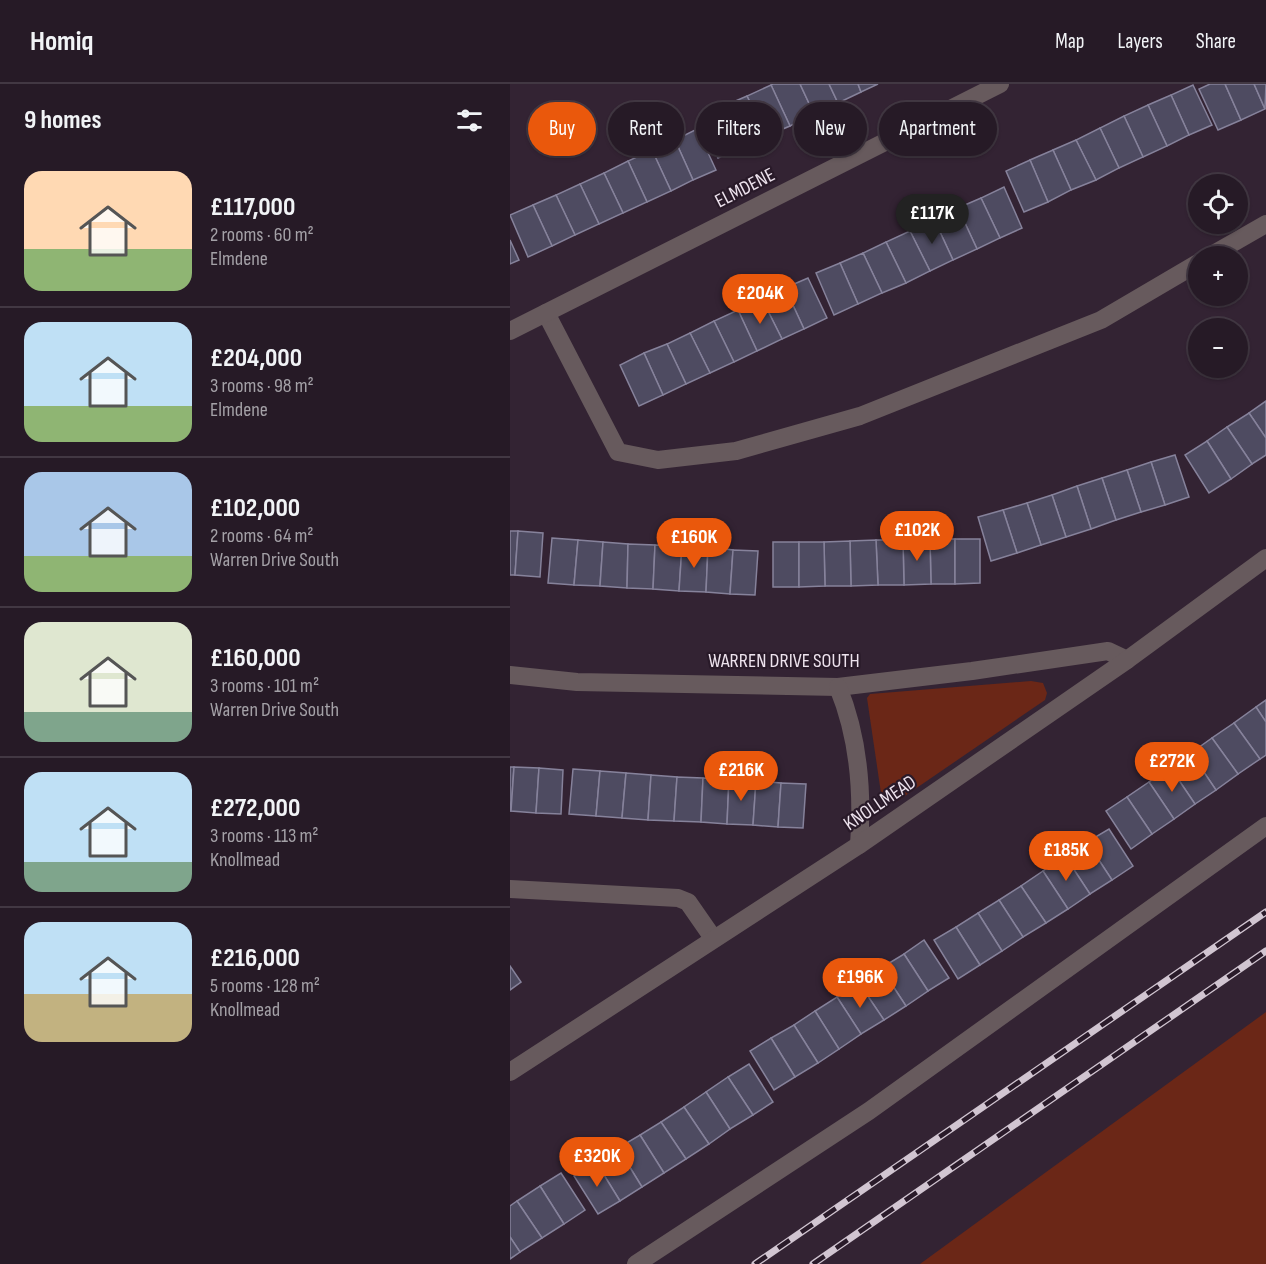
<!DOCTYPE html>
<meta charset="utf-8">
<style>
:root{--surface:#261a26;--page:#322732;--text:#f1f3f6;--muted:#a4a1a7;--line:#423843;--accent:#ea580c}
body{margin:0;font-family:"Sofia Sans Condensed",sans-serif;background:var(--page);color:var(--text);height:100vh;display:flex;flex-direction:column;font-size:22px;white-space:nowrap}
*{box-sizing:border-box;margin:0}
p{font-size:20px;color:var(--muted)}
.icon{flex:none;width:33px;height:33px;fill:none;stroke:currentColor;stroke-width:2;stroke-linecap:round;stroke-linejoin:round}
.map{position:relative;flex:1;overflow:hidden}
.panel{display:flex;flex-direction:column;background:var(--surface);width:510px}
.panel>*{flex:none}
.hud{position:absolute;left:18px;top:18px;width:570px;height:54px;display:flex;gap:12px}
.buttons{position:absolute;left:678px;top:90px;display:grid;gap:12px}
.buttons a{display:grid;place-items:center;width:60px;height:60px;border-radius:50%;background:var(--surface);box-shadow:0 2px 4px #0004,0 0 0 2px var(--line);font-size:30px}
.price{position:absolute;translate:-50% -51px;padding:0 14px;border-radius:21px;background:var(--accent);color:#fff;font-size:20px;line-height:39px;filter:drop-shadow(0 2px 3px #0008)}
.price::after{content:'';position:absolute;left:50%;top:36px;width:18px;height:14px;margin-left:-9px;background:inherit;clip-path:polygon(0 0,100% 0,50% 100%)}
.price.on{background:#222;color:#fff}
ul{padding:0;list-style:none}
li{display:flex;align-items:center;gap:18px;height:150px;padding:0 24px}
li+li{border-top:2px solid var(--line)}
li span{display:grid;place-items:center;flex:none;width:168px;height:120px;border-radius:18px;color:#555}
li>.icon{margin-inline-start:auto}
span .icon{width:72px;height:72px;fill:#fffc;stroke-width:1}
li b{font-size:26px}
h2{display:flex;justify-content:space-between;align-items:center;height:72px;padding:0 24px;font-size:26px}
.pill{padding:0 21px;border-radius:27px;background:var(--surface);box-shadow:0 2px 4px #0004,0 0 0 2px var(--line);font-size:21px;line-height:54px}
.pill.on{background:var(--accent);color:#fff}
header{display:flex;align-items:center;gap:36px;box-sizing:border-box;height:84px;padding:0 30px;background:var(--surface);border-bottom:2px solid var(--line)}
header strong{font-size:28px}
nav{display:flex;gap:33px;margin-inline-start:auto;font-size:21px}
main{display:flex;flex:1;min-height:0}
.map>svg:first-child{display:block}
.green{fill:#6b2717}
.building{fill:#4e4b61;stroke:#86829b;stroke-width:1.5}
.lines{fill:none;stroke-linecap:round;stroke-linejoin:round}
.minor{stroke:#675a5d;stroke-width:18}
.rail-casing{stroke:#d1c5d1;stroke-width:7}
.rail{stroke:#291a29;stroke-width:4.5;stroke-dasharray:14;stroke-linecap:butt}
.labels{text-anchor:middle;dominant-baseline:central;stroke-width:4.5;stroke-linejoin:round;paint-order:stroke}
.street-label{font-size:20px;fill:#ede2ed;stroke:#291a29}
</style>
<header>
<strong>Homiq</strong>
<nav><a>Map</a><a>Layers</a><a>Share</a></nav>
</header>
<main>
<section class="panel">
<h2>9 homes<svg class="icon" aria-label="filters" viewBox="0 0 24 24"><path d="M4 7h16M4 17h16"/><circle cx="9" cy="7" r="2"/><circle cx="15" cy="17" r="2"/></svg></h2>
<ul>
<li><span style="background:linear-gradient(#ffd9b3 65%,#8fb573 0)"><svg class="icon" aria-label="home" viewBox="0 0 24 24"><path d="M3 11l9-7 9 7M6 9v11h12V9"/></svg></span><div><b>£117,000</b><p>2 rooms · 60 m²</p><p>Elmdene</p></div></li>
<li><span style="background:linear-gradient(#bfe0f5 70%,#8fb573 0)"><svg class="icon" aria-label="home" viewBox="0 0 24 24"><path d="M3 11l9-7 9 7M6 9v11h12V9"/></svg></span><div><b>£204,000</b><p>3 rooms · 98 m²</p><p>Elmdene</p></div></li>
<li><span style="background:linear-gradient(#a9c7e8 70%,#8fb573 0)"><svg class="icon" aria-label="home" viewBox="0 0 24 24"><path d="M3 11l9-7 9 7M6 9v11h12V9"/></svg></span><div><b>£102,000</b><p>2 rooms · 64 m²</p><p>Warren Drive South</p></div></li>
<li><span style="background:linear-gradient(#dfe7d0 75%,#7fa58c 0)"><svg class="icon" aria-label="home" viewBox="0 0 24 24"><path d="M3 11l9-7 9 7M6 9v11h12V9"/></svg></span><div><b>£160,000</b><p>3 rooms · 101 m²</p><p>Warren Drive South</p></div></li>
<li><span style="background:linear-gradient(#bfe0f5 75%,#7fa58c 0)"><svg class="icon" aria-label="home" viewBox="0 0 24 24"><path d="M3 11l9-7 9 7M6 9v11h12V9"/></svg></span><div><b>£272,000</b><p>3 rooms · 113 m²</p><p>Knollmead</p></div></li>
<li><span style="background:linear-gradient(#bfe0f5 60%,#c2b280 0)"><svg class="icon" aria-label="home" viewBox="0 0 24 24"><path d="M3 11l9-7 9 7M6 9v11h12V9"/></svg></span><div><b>£216,000</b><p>5 rooms · 128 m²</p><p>Knollmead</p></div></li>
</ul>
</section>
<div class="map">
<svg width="756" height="1180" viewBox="0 0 756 1180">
<rect width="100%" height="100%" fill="#332333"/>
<g class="green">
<polygon points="521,597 533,599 537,609 535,616 389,716 383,719 372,716 357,614 360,610"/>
<polygon points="756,928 756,1180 410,1180"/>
</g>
<g class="building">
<polygon points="263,0 290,0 304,30 280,42 261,1"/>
<polygon points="290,0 319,0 328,19 304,30"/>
<polygon points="319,0 348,0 351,8 328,19"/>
<polygon points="348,0 368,0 351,8"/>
<polygon points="700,0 715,0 731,36 708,46 689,5"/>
<polygon points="715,0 744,0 755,25 731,36"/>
<polygon points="744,0 756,0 755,25"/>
<polygon points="261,1 280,42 256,52 237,12"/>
<polygon points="683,1 702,41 679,51 661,11"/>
<polygon points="661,11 679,51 657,62 638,21"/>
<polygon points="237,12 256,52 233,63 214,22"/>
<polygon points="638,21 657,62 633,73 614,32"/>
<polygon points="214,22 233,63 208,74 190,32"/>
<polygon points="614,32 633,73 609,84 590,44"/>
<polygon points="590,44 609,84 586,96 566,56"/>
<polygon points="187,45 206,86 183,96 165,56"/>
<polygon points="165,56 183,96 161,107 142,66"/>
<polygon points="566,56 586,96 561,106 543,66"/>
<polygon points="142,66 161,107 137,118 118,77"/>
<polygon points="543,66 561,106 538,118 520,76"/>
<polygon points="520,76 538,118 514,128 496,87"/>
<polygon points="118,77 137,118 113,129 94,89"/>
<polygon points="94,89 113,129 89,140 70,100"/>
<polygon points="70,100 89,140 65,151 46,111"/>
<polygon points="494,103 512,144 490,154 471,114"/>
<polygon points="46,111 65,151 42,162 23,121"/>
<polygon points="471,114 490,154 467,165 448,124"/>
<polygon points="23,121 42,162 18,173 0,131"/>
<polygon points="448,124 467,165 443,176 424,135"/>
<polygon points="424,135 443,176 420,187 400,147"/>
<polygon points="400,147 420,187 396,199 376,158"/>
<polygon points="0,156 9,176 0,180"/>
<polygon points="376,158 396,199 372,209 353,169"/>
<polygon points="353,169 372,209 348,220 330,179"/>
<polygon points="330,179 348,220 324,231 306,189"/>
<polygon points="298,194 317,234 294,245 275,204"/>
<polygon points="275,204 294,245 272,255 252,215"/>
<polygon points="252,215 272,255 247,267 228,226"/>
<polygon points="228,226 247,267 224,278 204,237"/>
<polygon points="204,237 224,278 200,289 180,249"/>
<polygon points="180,249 200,289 176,300 157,260"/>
<polygon points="157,260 176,300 153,311 134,269"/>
<polygon points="134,269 153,311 129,322 110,281"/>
<polygon points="756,317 756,354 739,329"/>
<polygon points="739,329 756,354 756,371 742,380 717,343"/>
<polygon points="717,343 742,380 721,395 697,357"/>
<polygon points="697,357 721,395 699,409 675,371"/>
<polygon points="665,371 679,413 655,421 641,378"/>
<polygon points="641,378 655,421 631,428 617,386"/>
<polygon points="617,386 631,428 606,436 592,394"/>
<polygon points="592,394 606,436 581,445 567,402"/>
<polygon points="567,402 581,445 556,453 542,411"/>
<polygon points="542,411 556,453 531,461 517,419"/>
<polygon points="517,419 531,461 507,469 493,426"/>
<polygon points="493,426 507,469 481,477 468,433"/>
<polygon points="0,447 8,447 5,491 0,491"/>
<polygon points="8,447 33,449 30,493 5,491"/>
<polygon points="42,454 68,456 64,501 38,499"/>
<polygon points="420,455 445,455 445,500 421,500"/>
<polygon points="420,455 421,500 394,501 393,456"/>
<polygon points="445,455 470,455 470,499 445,500"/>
<polygon points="68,456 93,458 90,502 64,501"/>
<polygon points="366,456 393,456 394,501 368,501"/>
<polygon points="366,456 368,501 341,502 340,457"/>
<polygon points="340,457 341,502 315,502 314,458"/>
<polygon points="93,458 118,460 117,504 90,502"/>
<rect x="263" y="458" width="26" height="45"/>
<polygon points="289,458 314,458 315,502 289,503"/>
<polygon points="118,460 145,461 143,505 117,504"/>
<polygon points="145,461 172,462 169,507 143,505"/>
<polygon points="172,462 198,463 196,508 169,507"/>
<polygon points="198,463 223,466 220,510 196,508"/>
<polygon points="223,466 248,467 245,511 220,510"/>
<polygon points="756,616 756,638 746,623"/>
<polygon points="746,623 756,638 756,671 750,675 724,639"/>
<polygon points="724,639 750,675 728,690 702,654"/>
<polygon points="702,654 728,690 706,706 681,669"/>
<polygon points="681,669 706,706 685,720 660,683"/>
<polygon points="0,683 4,683 1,727 0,727"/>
<polygon points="4,683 29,684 26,729 1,727"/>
<polygon points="660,683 685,720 664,735 639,698"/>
<polygon points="29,684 53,686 51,730 26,729"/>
<polygon points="63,685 90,687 86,732 59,730"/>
<polygon points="90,687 116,689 112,734 86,732"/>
<polygon points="116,689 141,691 138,736 112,734"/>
<polygon points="141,691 167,693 164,737 138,736"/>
<polygon points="167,693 193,694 191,738 164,737"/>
<polygon points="193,694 219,695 217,740 191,738"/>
<polygon points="219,695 246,697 243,741 217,740"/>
<polygon points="246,697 271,699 268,743 243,741"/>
<polygon points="639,698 664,735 642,750 617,713"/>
<polygon points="271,699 296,700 293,744 268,743"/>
<polygon points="617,713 642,750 621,765 596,727"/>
<polygon points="599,745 623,782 602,796 577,758"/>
<polygon points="577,758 602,796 580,810 555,772"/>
<polygon points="555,772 580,810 558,825 533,787"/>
<polygon points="533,787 558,825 536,839 511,802"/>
<polygon points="511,802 536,839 513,853 489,816"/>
<polygon points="489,816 513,853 492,867 468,829"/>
<polygon points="468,829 492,867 470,881 446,843"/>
<polygon points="446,843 470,881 448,895 424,856"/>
<polygon points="414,856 439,894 418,907 394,870"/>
<polygon points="394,870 418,907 396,922 371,884"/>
<polygon points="0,882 11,898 0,906"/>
<polygon points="371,884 396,922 374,936 349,899"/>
<polygon points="349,899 374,936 351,950 327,913"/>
<polygon points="327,913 351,950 329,965 305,927"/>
<polygon points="305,927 329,965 308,979 284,941"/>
<polygon points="284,941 308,979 285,993 261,954"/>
<polygon points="261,954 285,993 264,1006 240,967"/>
<polygon points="239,980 263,1018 243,1031 218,993"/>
<polygon points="218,993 243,1031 220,1045 196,1008"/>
<polygon points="196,1008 220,1045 199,1060 174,1023"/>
<polygon points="174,1023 199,1060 176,1075 151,1038"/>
<polygon points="151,1038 176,1075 154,1089 130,1051"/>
<polygon points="130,1051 154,1089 132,1103 108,1064"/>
<polygon points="108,1064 132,1103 110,1117 86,1078"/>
<polygon points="86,1078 110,1117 88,1130 64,1092"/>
<polygon points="51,1089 75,1126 54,1140 30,1102"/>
<polygon points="30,1102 54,1140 32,1154 7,1117"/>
<polygon points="7,1117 32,1154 10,1168 0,1153 0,1122"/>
<polygon points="0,1153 10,1168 0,1175"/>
</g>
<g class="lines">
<g class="minor">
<polyline points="700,172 756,140"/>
<polyline points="36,229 108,368 148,376 226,367 350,332 591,236 688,179"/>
<polyline points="0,247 490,0"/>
<polyline points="0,591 67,598 328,603 462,587 598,567 617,576"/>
<path d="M328,603C349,654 353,707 349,761"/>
<polyline points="0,805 168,814 178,818 203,854"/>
<polyline points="0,988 349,761 617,576 756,474"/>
<polyline points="126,1180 359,1027 756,742"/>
</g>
<g class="rail-casing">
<g id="rail">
<polyline points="245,1180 756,828"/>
<polyline points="303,1180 756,867"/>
</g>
</g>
<use href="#rail" class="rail"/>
</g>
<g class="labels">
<g class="street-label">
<text transform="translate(235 104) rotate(-27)">ELMDENE</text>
<text x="274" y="577">WARREN DRIVE SOUTH</text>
<text transform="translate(370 719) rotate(-34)">KNOLLMEAD</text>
</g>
</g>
</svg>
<div class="buttons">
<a><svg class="icon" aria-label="locate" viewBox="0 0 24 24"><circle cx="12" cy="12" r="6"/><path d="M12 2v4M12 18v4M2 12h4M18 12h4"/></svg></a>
<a>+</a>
<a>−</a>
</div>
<b class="price on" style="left:422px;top:161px">£117K</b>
<b class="price" style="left:250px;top:241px">£204K</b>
<b class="price" style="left:407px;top:478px">£102K</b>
<b class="price" style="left:184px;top:485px">£160K</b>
<b class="price" style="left:662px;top:709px">£272K</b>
<b class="price" style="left:231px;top:718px">£216K</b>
<b class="price" style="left:556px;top:798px">£185K</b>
<b class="price" style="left:350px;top:925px">£196K</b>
<b class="price" style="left:87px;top:1104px">£320K</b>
<div class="hud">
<a class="pill on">Buy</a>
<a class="pill">Rent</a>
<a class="pill">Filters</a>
<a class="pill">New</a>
<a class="pill">Apartment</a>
</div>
</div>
</main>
